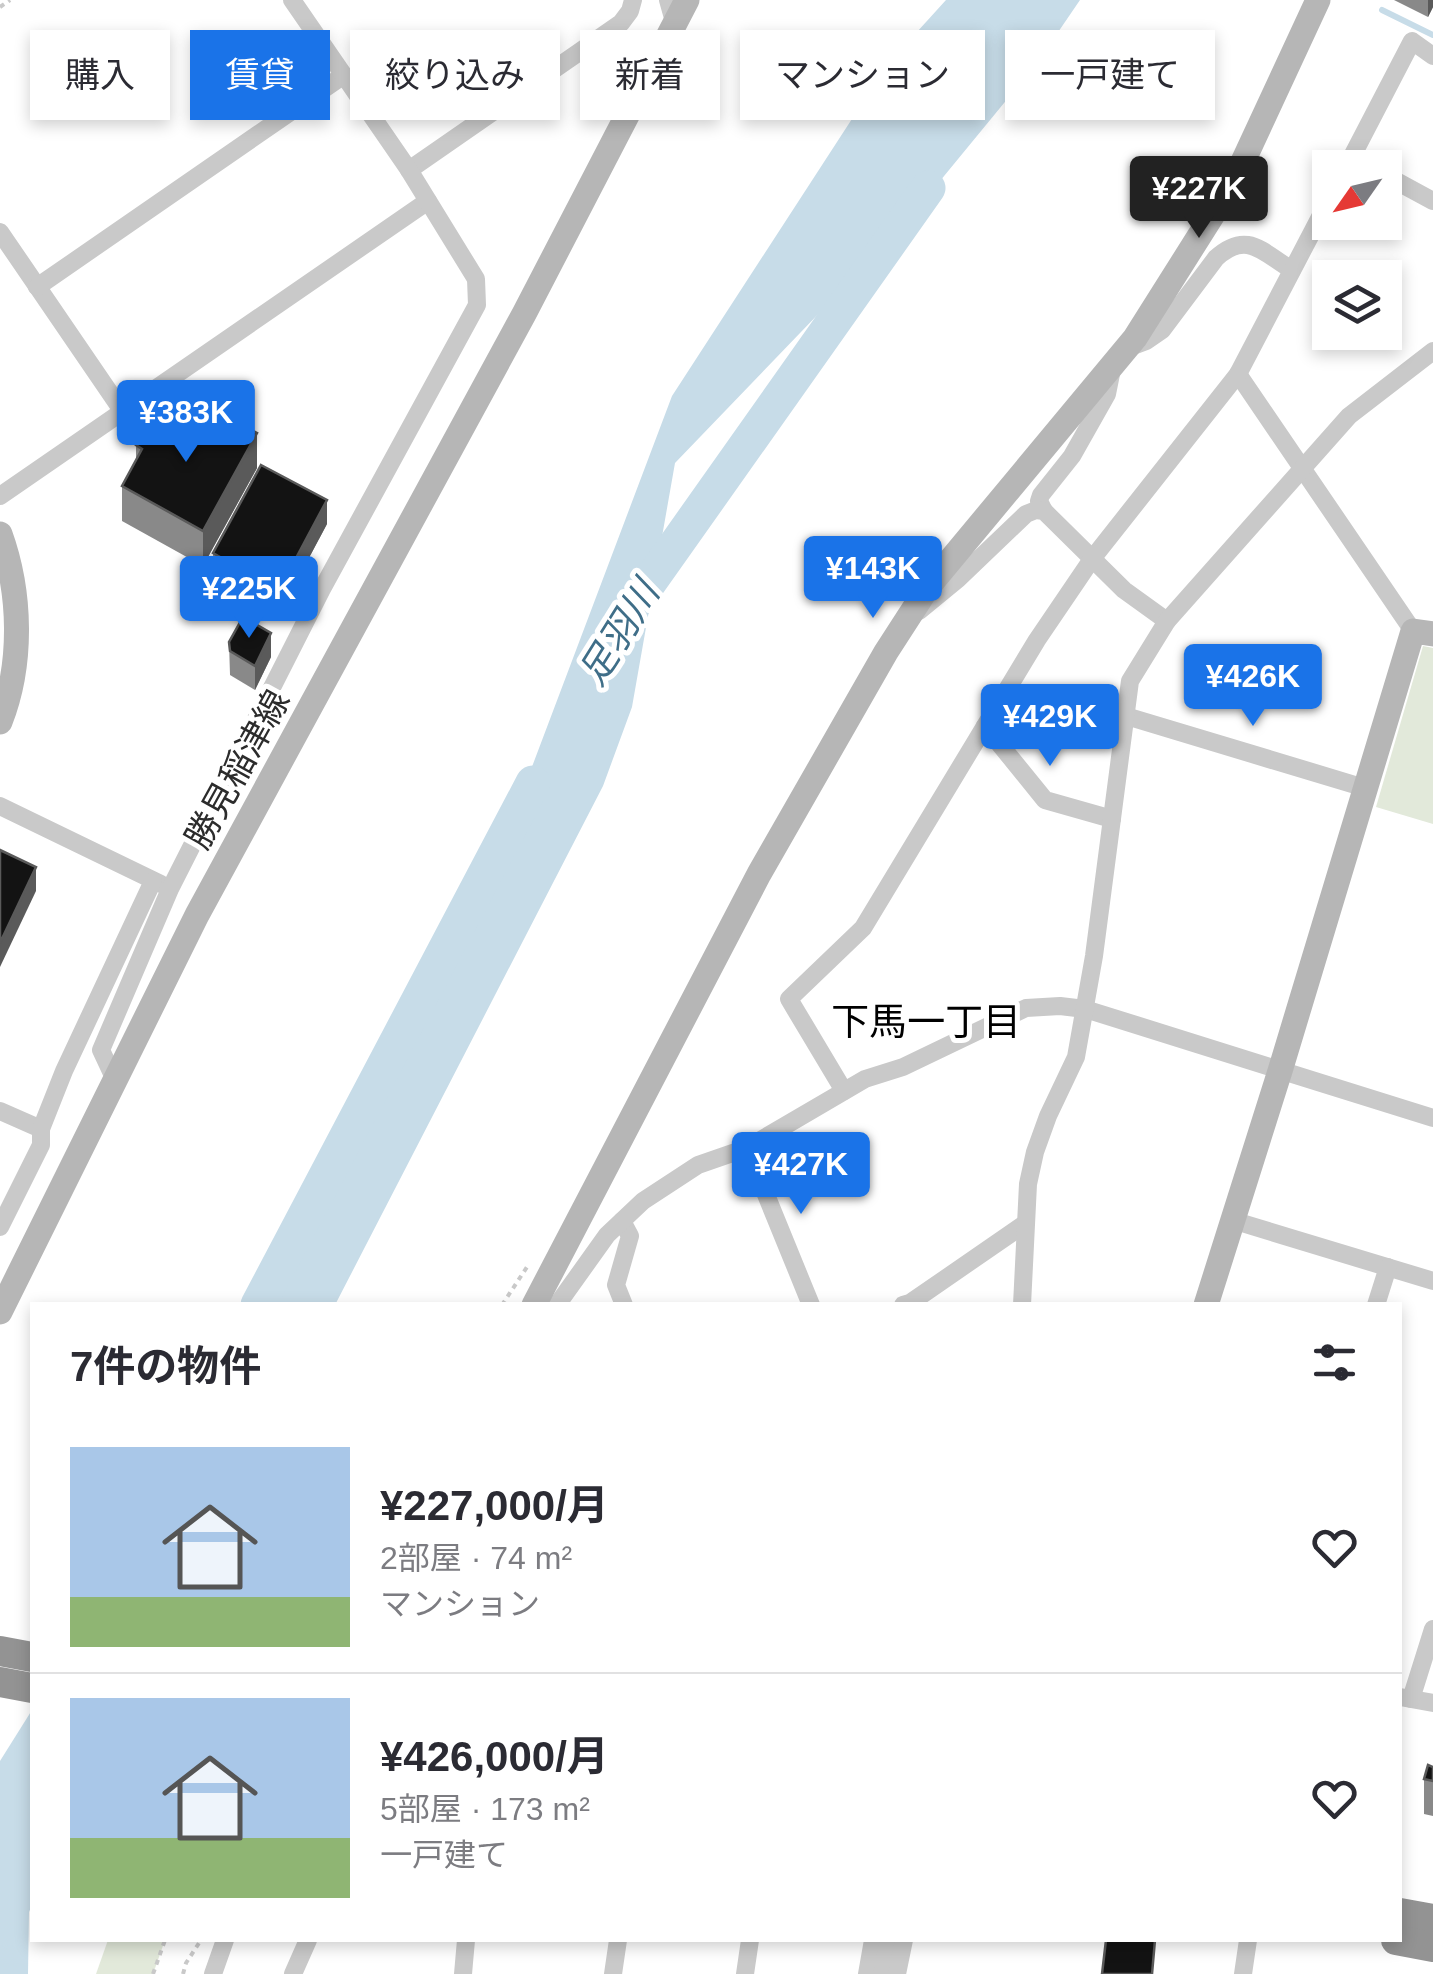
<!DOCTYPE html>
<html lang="ja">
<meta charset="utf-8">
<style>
:root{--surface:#fff;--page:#f2f2f3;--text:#2b2b33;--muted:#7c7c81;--line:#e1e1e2;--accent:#1a73e8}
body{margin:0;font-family:Arial,"Noto Sans JP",sans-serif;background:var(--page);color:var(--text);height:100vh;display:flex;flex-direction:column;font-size:38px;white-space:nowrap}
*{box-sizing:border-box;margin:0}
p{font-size:32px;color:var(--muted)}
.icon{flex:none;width:55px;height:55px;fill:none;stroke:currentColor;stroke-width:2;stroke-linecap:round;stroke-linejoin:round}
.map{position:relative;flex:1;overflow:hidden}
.drawer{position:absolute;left:30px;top:1302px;width:1372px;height:640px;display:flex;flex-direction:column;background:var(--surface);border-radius:0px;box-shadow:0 5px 15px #0003}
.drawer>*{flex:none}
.guide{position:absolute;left:30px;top:30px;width:1375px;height:90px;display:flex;gap:20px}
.needle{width:65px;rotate:236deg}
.controls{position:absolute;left:1312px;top:150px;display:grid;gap:20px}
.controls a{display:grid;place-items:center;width:90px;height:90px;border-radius:0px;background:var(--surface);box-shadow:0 5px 15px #0003;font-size:50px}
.price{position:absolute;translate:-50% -85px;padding:0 22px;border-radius:10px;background:var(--accent);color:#fff;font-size:32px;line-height:65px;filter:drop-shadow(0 2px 5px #0008)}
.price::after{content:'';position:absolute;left:50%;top:60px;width:30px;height:22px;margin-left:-15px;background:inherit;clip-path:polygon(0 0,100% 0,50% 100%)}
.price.current{background:#222;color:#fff}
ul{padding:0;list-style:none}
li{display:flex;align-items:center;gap:30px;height:250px;padding:0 40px}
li+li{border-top:2px solid var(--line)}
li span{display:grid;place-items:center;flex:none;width:280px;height:200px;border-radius:0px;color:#555}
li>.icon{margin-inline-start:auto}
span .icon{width:120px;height:120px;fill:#fffc;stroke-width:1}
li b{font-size:42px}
h2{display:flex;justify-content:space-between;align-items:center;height:120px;padding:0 40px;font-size:42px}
.chip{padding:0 35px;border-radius:0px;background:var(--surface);box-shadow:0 5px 15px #0003;font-size:35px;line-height:90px}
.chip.current{background:var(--accent);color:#fff}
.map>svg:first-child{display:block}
.green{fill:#e2e9da}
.water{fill:#c7dce8}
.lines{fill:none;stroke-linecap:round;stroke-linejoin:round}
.stream{stroke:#c7dce8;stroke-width:6}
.river{stroke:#c7dce8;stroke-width:35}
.path{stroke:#c9c9c9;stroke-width:4;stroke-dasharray:5 5;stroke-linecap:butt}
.street{stroke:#c9c9c9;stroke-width:18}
.secondary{stroke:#b6b6b6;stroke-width:25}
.highway{stroke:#939393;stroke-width:30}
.wall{fill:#898989}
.shaded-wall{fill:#5a5a5a}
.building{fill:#131313;stroke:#5a5a5a;stroke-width:2.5}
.labels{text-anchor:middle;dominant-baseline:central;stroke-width:10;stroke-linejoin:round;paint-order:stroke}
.street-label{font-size:35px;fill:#2c2c2c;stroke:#fff}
.water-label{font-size:38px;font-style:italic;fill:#3f6e88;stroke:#fff}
.neighbourhood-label{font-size:38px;fill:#000;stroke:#fff}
</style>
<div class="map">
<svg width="1433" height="1974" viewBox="0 0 1433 1974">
<rect width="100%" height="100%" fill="#fff"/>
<g class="green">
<polygon points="1423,646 1433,648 1433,824 1376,807"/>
<polygon points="108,1940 165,1940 153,1974 96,1974"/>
</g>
<g class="water">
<polygon points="946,0 1080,0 1037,63 903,226 675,463 632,707 603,786 335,1305 260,1305 510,825 672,396 887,65"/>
<polygon points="32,1710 32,1905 29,1912 28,1974 0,1974 0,1761"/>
</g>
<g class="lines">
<polyline class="stream" points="1382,10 1433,35"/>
<g class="river">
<polyline points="629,611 928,188"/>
<polyline points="258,1305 533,783"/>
</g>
<g class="path">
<polyline points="0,7 10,0"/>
<polyline points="502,1305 527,1267"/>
<polyline points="153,1974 165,1940"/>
<polyline points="183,1974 186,1963 201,1940"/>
</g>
<g class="street">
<polyline points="668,0 675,25"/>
<polyline points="1352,157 1371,168"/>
<polyline points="1346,168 1412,41 1433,56"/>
<polyline points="409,170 621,23 630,11 633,0"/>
<polyline points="1385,175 1433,201"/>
<polyline points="0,232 123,412"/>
<polyline points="37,287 344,75"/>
<path d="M1130,347L1146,341L1162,330L1216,258C1247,230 1262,252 1292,270"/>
<polyline points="1238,374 1413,631"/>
<polyline points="0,496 428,201"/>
<polyline points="1044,511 1039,501 1041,495 1072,456 1107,394 1112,369"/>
<polyline points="919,611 958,579 1026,514 1036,510 1044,511 1124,590 1167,621"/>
<polyline points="1126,716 1365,788"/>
<polyline points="985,726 1045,800 1112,819"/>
<polyline points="0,806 161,884"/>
<polyline points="115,1080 101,1050 170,889 322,589 477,305 476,279 409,170 292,0"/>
<polyline points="844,1091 789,999 863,928 1037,640 1092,559 1238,374 1330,198"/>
<polyline points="0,1111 41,1129"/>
<polyline points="747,1148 811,1305"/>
<polyline points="1232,1220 1433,1281"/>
<polyline points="622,1221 630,1236 616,1285 624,1305"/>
<polyline points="0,1227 41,1145 41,1129 64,1071 153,881"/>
<polyline points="557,1305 607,1235 643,1201 698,1165 747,1148 865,1079 903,1067 1026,1008 1060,1006 1085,1009 1433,1118"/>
<polyline points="903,1305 910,1303 1026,1223"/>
<polyline points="1022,1305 1028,1184 1035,1152 1048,1116 1076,1057 1094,956 1130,681 1167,621 1349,416 1433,351"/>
<polyline points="1376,1305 1388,1267"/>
<polyline points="1400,1697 1433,1703"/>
<polyline points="1411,1699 1433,1629"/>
<polyline points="213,1974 225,1940"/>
<polyline points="293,1974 308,1940"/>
<polyline points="463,1974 466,1940"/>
<polyline points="613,1974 618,1940"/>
<polyline points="745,1974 750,1940"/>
<polyline points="867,1974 873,1940"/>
<polyline points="882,1974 889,1940"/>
<polyline points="897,1974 904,1940"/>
<polyline points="1243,1974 1248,1940"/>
</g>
<g class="secondary">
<path d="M0,534C21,592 23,664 0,722"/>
<polyline points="534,1305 759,874 886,652 928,587 1135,338 1234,181 1318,0"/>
<polyline points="1206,1305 1280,1071 1413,631 1433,634"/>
<polyline points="0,1312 197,915 524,314 687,0"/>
</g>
<g class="highway">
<polyline points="0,1651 32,1657"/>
<polyline points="0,1682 32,1688"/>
<polyline points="1400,1913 1433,1919"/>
<polyline points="1396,1940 1433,1947"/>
</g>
</g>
<g class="wall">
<polygon points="1394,0 1433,0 1433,7 1428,17"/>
<polygon points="227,438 257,468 203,566 122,521 122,486 136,461 136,445"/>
<polygon points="327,524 279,614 213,577 213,553"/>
<polygon points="229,642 271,657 255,690 230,675"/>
<polygon points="1433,1767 1433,1816 1424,1814 1424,1779"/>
</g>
<g class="shaded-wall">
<polygon points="1428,0 1433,0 1433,7 1428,17"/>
<polygon points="257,433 257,468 203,566 203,531"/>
<polygon points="327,500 327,524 279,614 279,590"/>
<polygon points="271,633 271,657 255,690 255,666"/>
<polygon points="36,867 36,891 0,967 0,943"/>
</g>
<g class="building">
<polygon points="161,401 227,438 236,422 257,433 203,531 122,486 142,449 136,445"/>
<polygon points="261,465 327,500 279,590 213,553"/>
<polygon points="243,617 271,633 255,666 230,651 229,642"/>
<polygon points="0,850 36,867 0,943"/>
<polygon points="1428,1765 1433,1767 1433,1781 1424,1779"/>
<polygon points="1106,1940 1155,1940 1152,1974 1102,1974"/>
</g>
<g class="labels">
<g class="street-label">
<text transform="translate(237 769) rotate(-61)">勝見稲津線</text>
</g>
<g class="water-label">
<text transform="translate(619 633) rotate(-58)">足羽川</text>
</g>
<g class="neighbourhood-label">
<text x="926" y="1022">下馬一丁目</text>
</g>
</g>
</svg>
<div class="controls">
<a><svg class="needle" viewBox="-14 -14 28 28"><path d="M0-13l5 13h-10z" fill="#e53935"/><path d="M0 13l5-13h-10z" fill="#7c7c81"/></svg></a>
<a><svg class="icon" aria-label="layers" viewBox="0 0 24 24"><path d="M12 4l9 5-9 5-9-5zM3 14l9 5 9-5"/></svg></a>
</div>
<b class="price current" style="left:1199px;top:241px">¥227K</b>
<b class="price" style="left:186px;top:465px">¥383K</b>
<b class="price" style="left:873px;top:621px">¥143K</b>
<b class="price" style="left:249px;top:641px">¥225K</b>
<b class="price" style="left:1253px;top:729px">¥426K</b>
<b class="price" style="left:1050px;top:769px">¥429K</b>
<b class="price" style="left:801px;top:1217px">¥427K</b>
<div class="guide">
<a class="chip">購入</a>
<a class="chip current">賃貸</a>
<a class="chip">絞り込み</a>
<a class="chip">新着</a>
<a class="chip">マンション</a>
<a class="chip">一戸建て</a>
</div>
<section class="drawer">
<h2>7件の物件<svg class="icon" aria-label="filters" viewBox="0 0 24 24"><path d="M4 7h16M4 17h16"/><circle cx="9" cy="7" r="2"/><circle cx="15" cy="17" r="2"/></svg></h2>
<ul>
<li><span style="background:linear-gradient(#a9c7e8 75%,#8fb573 0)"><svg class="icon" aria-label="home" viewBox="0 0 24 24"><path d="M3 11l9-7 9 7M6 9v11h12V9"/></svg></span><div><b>¥227,000/月</b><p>2部屋 · 74 m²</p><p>マンション</p></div><svg class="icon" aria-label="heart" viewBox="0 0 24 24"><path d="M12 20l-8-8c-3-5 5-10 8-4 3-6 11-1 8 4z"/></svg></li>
<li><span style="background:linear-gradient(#a9c7e8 70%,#8fb573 0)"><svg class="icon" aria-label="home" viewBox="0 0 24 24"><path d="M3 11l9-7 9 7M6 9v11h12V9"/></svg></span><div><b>¥426,000/月</b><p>5部屋 · 173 m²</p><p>一戸建て</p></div><svg class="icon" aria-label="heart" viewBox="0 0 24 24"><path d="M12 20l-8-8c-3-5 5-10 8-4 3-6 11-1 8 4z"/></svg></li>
</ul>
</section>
</div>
